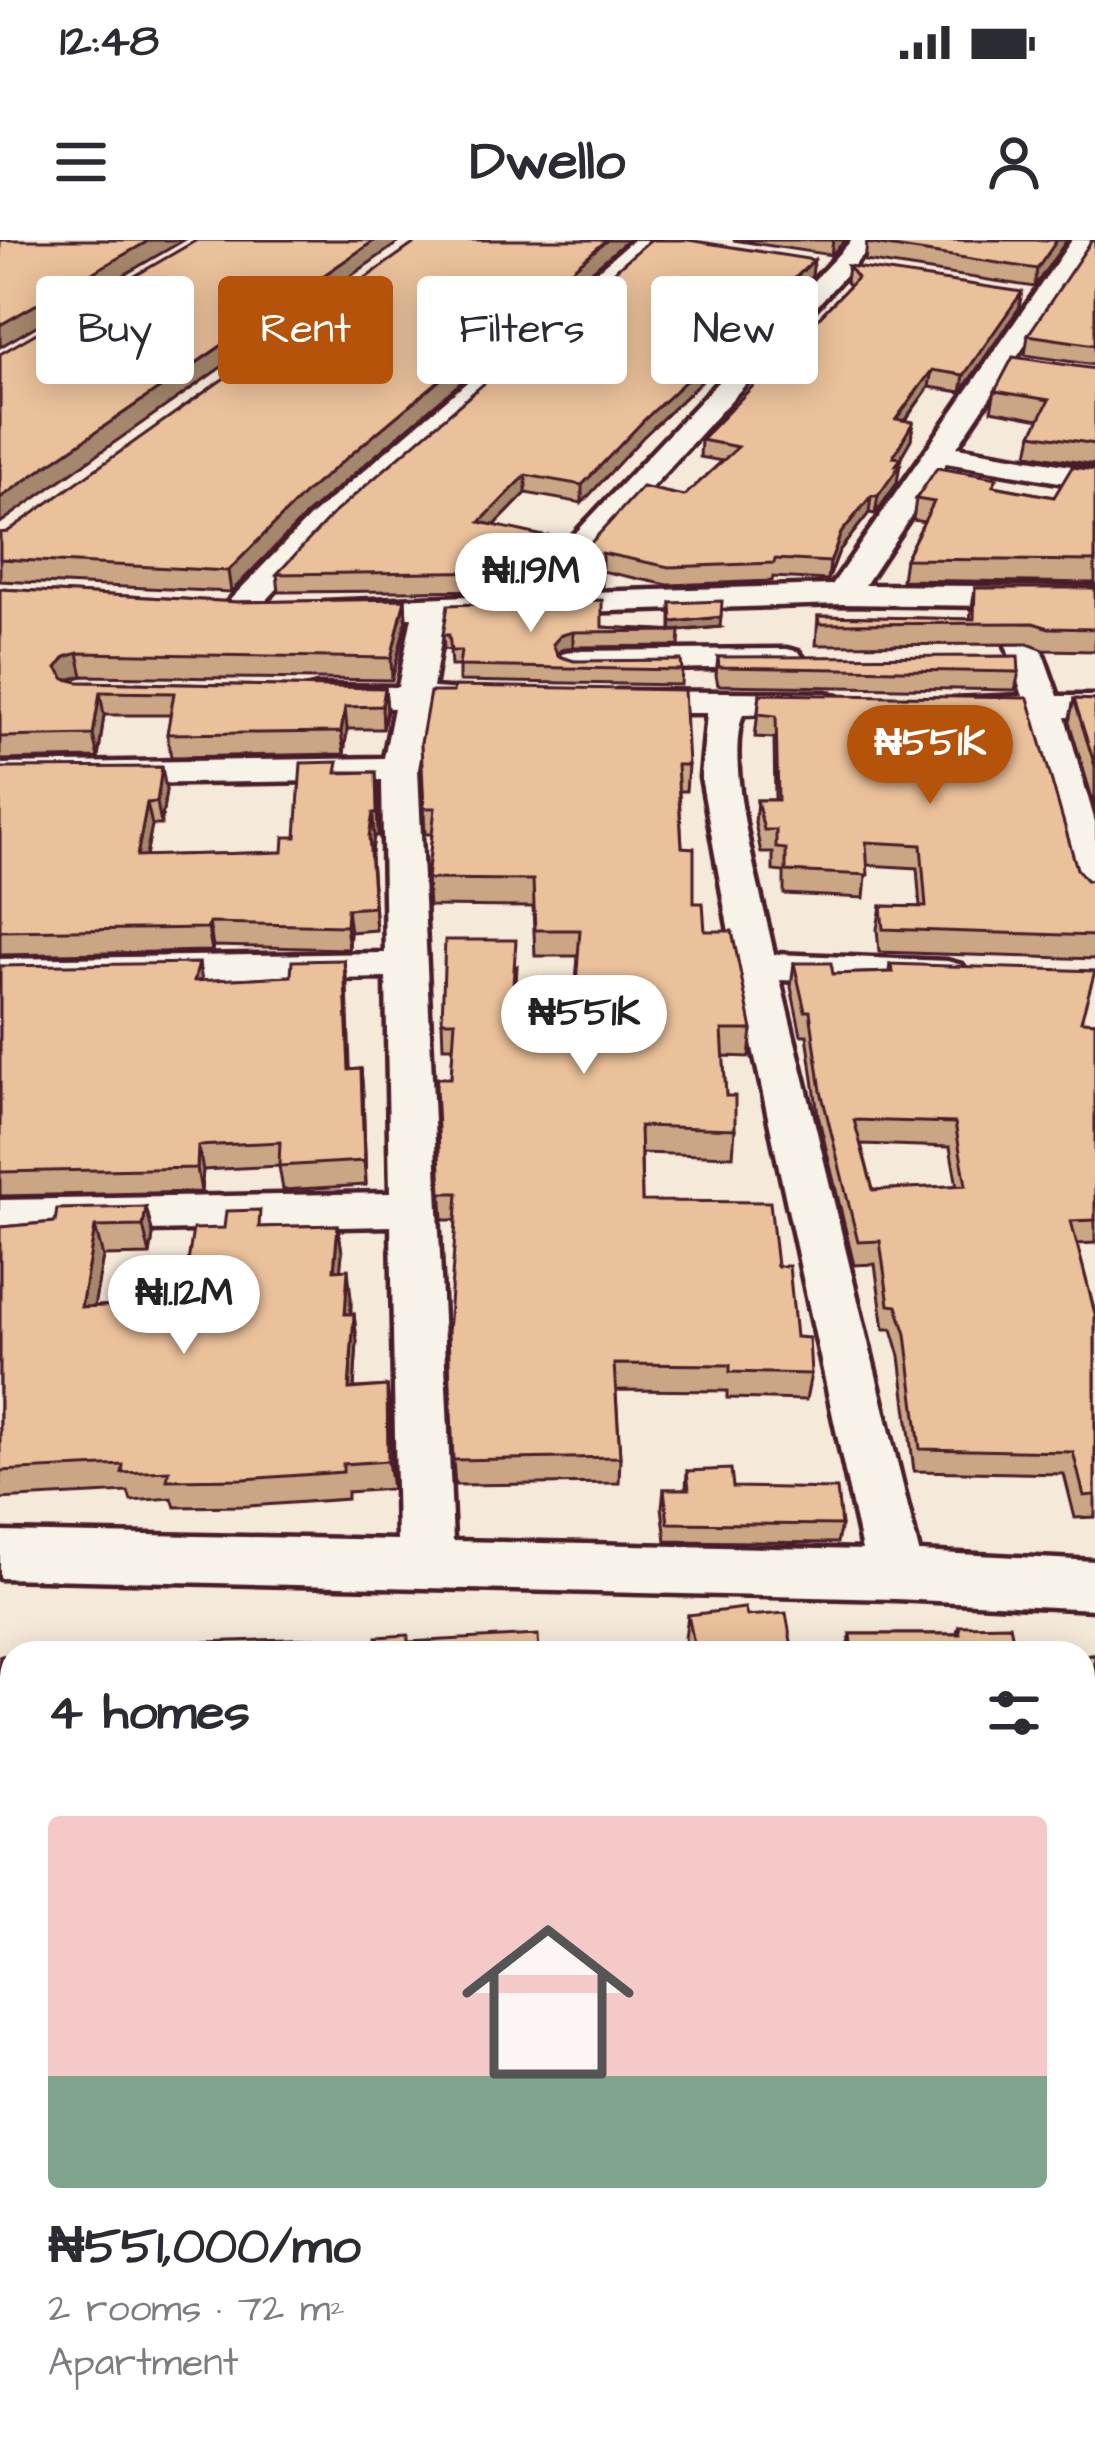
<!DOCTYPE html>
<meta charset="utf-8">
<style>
:root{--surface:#fff;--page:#f7f7f7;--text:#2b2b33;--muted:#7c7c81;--line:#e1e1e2;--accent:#b45309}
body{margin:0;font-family:"Architects Daughter",sans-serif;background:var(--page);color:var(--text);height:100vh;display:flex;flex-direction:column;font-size:45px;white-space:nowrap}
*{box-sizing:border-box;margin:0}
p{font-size:39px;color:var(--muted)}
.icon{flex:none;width:66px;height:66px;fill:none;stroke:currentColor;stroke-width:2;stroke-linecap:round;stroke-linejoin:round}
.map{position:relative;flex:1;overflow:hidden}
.details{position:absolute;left:0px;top:1401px;width:1095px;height:807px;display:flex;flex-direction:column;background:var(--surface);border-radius:36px 36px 0 0;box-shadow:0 6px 30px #0003}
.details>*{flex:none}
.guide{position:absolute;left:36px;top:36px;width:1023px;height:108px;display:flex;gap:24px}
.price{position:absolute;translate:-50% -102px;padding:0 27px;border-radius:42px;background:#fff;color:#222;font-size:39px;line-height:78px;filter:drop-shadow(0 3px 6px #0008)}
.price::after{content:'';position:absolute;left:50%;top:72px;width:36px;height:27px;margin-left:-18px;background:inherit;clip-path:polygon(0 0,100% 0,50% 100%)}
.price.selected{background:var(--accent);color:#fff}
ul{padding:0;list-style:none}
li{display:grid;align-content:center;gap:24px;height:636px;padding:0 48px}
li+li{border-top:3px solid var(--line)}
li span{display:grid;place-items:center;height:372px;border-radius:12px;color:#555}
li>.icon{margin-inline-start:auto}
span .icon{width:216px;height:216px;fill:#fffc;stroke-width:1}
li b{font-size:51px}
h2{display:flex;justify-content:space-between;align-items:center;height:144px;padding:0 48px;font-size:51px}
.tag{padding:0 42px;border-radius:12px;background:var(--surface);box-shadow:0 6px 30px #0003;font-size:42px;line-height:108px}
.tag.selected{background:var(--accent);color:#fff}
.status{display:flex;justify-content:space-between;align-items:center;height:84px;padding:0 60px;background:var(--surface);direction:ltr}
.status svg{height:33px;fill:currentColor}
header{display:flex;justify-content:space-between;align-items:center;height:156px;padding:0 48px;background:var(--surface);font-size:54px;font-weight:700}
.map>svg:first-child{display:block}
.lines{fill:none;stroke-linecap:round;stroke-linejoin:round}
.minor-casing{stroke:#4a1f2b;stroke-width:9}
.minor{fill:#f7f3e8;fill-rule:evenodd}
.wall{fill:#caa685;stroke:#4a1f2b;stroke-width:3;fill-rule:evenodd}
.shaded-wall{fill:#a4876c;stroke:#4a1f2b;stroke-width:3}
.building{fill:#ebc19b;stroke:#4a1f2b;stroke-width:3;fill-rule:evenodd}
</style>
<div class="status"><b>12:48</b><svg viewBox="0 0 49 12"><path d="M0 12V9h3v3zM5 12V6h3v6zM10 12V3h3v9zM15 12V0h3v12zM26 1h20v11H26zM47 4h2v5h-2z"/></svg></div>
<header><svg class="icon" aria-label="menu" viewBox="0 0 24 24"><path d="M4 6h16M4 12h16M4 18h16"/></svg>Dwello<svg class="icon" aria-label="person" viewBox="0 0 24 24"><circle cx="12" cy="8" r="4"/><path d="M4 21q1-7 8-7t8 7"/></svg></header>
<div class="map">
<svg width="1095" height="2206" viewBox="0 0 1095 2206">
<rect width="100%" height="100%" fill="#f5e9d9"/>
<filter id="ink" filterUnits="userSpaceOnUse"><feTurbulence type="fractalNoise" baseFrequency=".00833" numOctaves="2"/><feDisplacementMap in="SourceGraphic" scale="24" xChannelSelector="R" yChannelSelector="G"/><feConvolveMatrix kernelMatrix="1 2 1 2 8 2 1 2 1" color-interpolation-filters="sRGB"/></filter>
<g filter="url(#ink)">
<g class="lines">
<g class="minor-casing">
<g id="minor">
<polygon points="633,0 659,0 333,288 252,376 228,376 224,369 228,362 311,276"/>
<path d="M852,0H877L555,353L832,345L1072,0H1095L957,207L1095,230V248L946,223L865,345L1095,347V367L1026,366L1058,456H1095V478L1065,477L1095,582V663L1081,659L1075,651L1029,477L953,473L947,466L953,459L1023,456L993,366L842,364L445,376L433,448L508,453L513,460L508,467L429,469L418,529L453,1301L862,1310L735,725L701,537L707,473H617L605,469L599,462L605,455L617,451L826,453L838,457L844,464L838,471L743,474C723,528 762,654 774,714L947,721L962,725L968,734L962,743L947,747L780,740L919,1312L1095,1321V1369L896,1359L0,1338V1292L397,1300L391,986L0,994V960L390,953L386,738L0,745V719L385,713L382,540L0,546V524L384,518L394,468L317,466L305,463L300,456L305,449L317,446L398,447L412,377L336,379L320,369L324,362L518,354Z"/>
<polygon points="787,409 799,412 804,419 799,426 574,431 562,428 557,421 562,414 574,411"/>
<polygon points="1095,1830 1095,1900 1083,1901 1083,1831"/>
<polygon points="12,1985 12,2059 0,2062 0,1988"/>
</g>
</g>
<use href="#minor" class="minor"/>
</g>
<g class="wall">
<polygon points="733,0 846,0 831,15"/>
<polygon points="1067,0 1034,47 865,21 867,3"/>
<polygon points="1095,0 1095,125 1025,115 1028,95"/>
<polygon points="848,26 1019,68 961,152 929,147 905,181 913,182 911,199 900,218 897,243 875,274 869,273 839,311 828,340 773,337 772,341 668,345 602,331 602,347 566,348 566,330 684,256 722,221 700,217 701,200 849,46 846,42"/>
<polygon points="812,36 643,197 582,263 526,253 495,285 548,315 516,350 279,352 277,334"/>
<polygon points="1095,129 1095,225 1028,214 1032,194 1040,179 991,170 995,151"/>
<polygon points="1095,230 1095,343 902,340 905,319 924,282 913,280 916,259 995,246 1054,257"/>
<polygon points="308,273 231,352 0,341 0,293"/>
<polygon points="975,348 1095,348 1095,411 1044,410 1028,404 816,405 818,376 970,379"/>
<polygon points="0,349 237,362 405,359 406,381 392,440 83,436 69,440 78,442 385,448 387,470 383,489 347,489 344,514 171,517 167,494 171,475 104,475 98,518 0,520"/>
<polygon points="671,363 720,387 680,391 679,406 573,407 561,410 557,414 558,416 574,421 682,430 681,445 459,441 459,426 451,426 450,410 444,409 443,395 602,387 671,391"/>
<polygon points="718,417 1019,432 1015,450 718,445 716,435"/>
<polygon points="760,454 1077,629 1086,640 1095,642 1095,719 879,712 877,689 881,666 920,667 917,628 867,625 864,658 784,654 784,632 773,631 773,613 761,613 755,583 757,560 775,560 774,498 755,497"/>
<polygon points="1074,459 1095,460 1095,568 1069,482"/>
<polygon points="421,503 688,525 686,551 679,551 682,607 694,663 705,691 752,790 749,817 723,816 726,856 735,889 733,916 641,913 642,961 777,1026 796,1097 811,1134 806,1160 727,1158 727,1151 616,1150 620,1217 619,1243 455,1245 453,1220 456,980 443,980 436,846 451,838 453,807 443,807 442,781 517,726 516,745 576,745 578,716 535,716 533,667 429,666 427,639 432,594 425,594"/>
<polygon points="0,528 166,550 161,585 152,585 146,616 283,612 296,597 339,532 376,532 378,596 374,596 371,619 376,690 350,692 349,709 213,706 212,711 0,715"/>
<polygon points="344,720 350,830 361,829 363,853 366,945 283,950 279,926 203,930 201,952 0,956 0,726 202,741 291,736"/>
<path d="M794,723L833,734L889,732L890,724L1081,781L1095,782V1003L1077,1004L1095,1074V1277L1075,1278L1064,1234L914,1231L900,1116L892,1089H884L875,1024L854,1025L818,875L807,795H801L791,747ZM861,904L950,907L957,946L873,950Z"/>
<polygon points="146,967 153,995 150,1015 103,1016 94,1066 182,1063 263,987 338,985 342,1013 340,1030 351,1058 351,1074 354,1074 357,1102 354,1148 387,1146 390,1174 392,1249 347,1252 347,1259 249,1266 175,1267 172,1258 131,1261 128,1252 0,1259 0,987 55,982"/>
<polygon points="687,1231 841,1285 837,1303 666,1301 662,1267 664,1249 686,1249"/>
<polygon points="688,1375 747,1376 793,1413 688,1413 685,1398"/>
<polygon points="959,1386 1016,1413 846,1413 850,1394 956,1394"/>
<polygon points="1095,1415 1095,1783 1083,1785 1083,1416"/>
<polygon points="0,1416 12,1416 12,1635 0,1636"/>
<polygon points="12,1658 12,1972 0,1974 0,1732"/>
<polygon points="1095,1946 1095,2089 1093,2089 1086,2070 1083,2071 1083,1949"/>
<polygon points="803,2196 1083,2196 1095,2206 806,2206"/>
</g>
<g class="shaded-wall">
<polygon points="150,0 184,0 0,107 0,85"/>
<polygon points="375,0 402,0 0,283 0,258"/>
<polygon points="607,0 628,0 308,273 231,352 228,331 306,252"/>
<polygon points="833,0 846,0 831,15"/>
<polygon points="1057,0 1067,0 1034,47 1037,29"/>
<polygon points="814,20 812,36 643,197 582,263 582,245 644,180"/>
<polygon points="1022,52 1019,68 961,152 964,135"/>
<polygon points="932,130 929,147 893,196 896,179"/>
<polygon points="913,182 911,199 899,220 901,218 897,243 875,274 878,256 893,217"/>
<polygon points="526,235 526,253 480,300 480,282"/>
<polygon points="871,256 869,273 839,311 828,340 830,322 841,293"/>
<polygon points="548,297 548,315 516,350 516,331"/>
<polygon points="405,359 406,381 392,440 391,418"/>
<polygon points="721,377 720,387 671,391 672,382"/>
<polygon points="573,392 573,407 561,410 553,418 553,404 561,395"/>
<polygon points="78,413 83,436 70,439 62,450 57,428 65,417"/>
<polygon points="385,448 387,470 383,489 382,466"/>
<polygon points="100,452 104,475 98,518 93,495"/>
<polygon points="345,467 347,489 344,514 341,492"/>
<polygon points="162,527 166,550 161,585 157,562"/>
<polygon points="147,563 152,585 141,639 137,616"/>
<polygon points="373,573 374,596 371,619 376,690 369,596"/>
<polygon points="347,669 350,692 349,709 346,686"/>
<polygon points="209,683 213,706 212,711 208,688"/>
<polygon points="344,720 347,743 351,853 349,830"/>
<polygon points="199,723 203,746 194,741"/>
<polygon points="361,829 363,853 366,945 364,921"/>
<polygon points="198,906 203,930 201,952 197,928"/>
<polygon points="146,967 153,995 150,1015 143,986"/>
<polygon points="338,985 342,1013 338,1058 334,1030"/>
<polygon points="95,987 103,1016 89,1095 81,1067"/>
<polygon points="348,1029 351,1058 349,1102 345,1074"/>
<polygon points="354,1074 357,1102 352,1177 349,1149"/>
<polygon points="387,1146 390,1174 392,1249 388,1221"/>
<polygon points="12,1430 12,1478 4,1461"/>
<polygon points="353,2196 401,2196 367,2206 344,2206 343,2199"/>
<polygon points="569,2196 607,2196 568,2206"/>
</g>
<g class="building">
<polygon points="0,0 150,0 0,85"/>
<polygon points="197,0 375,0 0,258 0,114"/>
<polygon points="419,0 607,0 306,252 228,331 0,319 0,293 7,292"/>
<polygon points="650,0 688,0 814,20 644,180 582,245 526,235 480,282 548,297 516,331 277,334 334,273"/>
<polygon points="869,0 1057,0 1037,29 867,3"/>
<polygon points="1092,0 1095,0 1095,105 1028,95"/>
<polygon points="848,26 1022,52 964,135 932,130 896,179 913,182 893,217 901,218 896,225 900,225 878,256 871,256 841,293 830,322 775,319 774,323 669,327 602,313 602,329 566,330 642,247 684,256 738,207 701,200 857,38"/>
<polygon points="1013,117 1095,129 1095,204 1032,194 1049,160 995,151"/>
<polygon points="1072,227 1095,230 1095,321 905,319 934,262 916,259 937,228 997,238 993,246 1054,257"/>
<polygon points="975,348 1095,348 1095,389 1049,388 1033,383 819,384 818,376 974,379"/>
<polygon points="0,349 237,362 405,359 391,418 78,413 65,417 57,428 65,439 78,442 385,448 382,466 345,467 341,492 167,494 174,453 100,452 93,495 0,497"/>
<polygon points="602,360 602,387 680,391 573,392 561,395 553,404 558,416 574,421 681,420 682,430 459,426 461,411 451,411 449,395 443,395 448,365"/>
<polygon points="722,361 721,377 672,382 671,363"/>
<polygon points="1018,416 1019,432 719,427 718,417"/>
<polygon points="454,446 684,450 688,525 677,525 682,607 694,608 694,663 703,663 705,691 732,691 752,790 722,790 726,856 735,856 735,889 640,886 642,961 770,962 777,1026 789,1026 796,1097 809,1098 811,1134 730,1132 730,1125 614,1124 620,1217 453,1220 448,1093 458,953 441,953 436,846 437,838 451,838 455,781 442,781 445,700 516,700 513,745 576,745 580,690 535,690 533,640 427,639 435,568 424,568 421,503 430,452 453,452"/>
<polygon points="760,454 1028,458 1077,629 1086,640 1095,642 1095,696 883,689 881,666 926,667 921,605 866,602 868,635 786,631 786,609 776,608 776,590 764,590 757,560 778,560 776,476 758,474"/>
<polygon points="1074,459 1095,460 1095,526"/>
<polygon points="338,522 336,533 376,532 377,573 373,573 369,596 374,667 347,669 346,686 209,683 208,688 0,691 0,528 162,527 157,562 147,563 137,616 283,612 284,597 296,597 301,523"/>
<polygon points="344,720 349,830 361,829 364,921 279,926 280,902 198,906 197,928 0,932 0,726 199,723 194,741 291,736 292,721"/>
<path d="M794,723H831L833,734L893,732L890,724L1095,731L1081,781L1095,782V980L1071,981L1095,1074V1255L1084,1256L1073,1212L920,1209L906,1094L897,1066L889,1065L880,1001L858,1002L821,851L810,771H805ZM854,880L955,883L966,945L873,950Z"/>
<polygon points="146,967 143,986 95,987 81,1067 182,1063 193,989 224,988 226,971 260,970 259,987 338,985 334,1030 348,1029 345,1074 354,1074 349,1149 387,1146 388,1221 343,1224 343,1232 244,1239 167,1240 169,1231 122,1233 123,1225 0,1231 0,987 55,982 57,969"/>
<polygon points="731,1229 733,1247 837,1249 841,1285 668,1283 664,1249 689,1249 687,1231"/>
<polygon points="745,1368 747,1376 786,1373 793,1413 749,1413 748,1410 723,1413 696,1413 688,1375"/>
<polygon points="1010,1385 1016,1413 852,1413 850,1394 960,1394 959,1386"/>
<polygon points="408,1395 408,1402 538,1395 539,1413 321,1413 377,1403 377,1397"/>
<polygon points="315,1398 314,1413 173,1413 174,1403"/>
<polygon points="1095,1415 1095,1766 1083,1768 1083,1416"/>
<polygon points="0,1416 12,1416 12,1430 4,1461 12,1461 12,1613 0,1614"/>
<polygon points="12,1658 12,1954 0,1956 0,1732"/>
<polygon points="1095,1946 1095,2056 1083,2058 1083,1949"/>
<polygon points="12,2081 12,2196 353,2196 343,2199 344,2206 0,2206 0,2085"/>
<polygon points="1083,2183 1090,2202 1095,2200 1095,2206 974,2206 971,2196 1083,2196"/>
<polygon points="441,2196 569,2196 571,2206 442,2206"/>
<polygon points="671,2196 785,2196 785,2206 673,2206"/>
<polygon points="814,2196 966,2196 925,2206 817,2206"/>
</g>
</g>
</svg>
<b class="price" style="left:531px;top:395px">₦1.19M</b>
<b class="price selected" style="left:930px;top:567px">₦551K</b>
<b class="price" style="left:584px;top:837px">₦551K</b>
<b class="price" style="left:184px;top:1117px">₦1.12M</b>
<div class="guide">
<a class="tag">Buy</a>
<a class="tag selected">Rent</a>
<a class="tag">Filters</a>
<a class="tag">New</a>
</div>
<section class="details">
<h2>4 homes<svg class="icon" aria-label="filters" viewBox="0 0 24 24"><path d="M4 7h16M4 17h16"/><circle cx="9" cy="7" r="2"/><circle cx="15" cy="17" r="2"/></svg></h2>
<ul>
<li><span style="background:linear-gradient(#f6c9c9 70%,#7fa58c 0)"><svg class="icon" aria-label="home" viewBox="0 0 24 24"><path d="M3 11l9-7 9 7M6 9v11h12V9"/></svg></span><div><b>₦551,000/mo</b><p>2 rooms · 72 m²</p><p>Apartment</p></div></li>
</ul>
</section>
</div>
